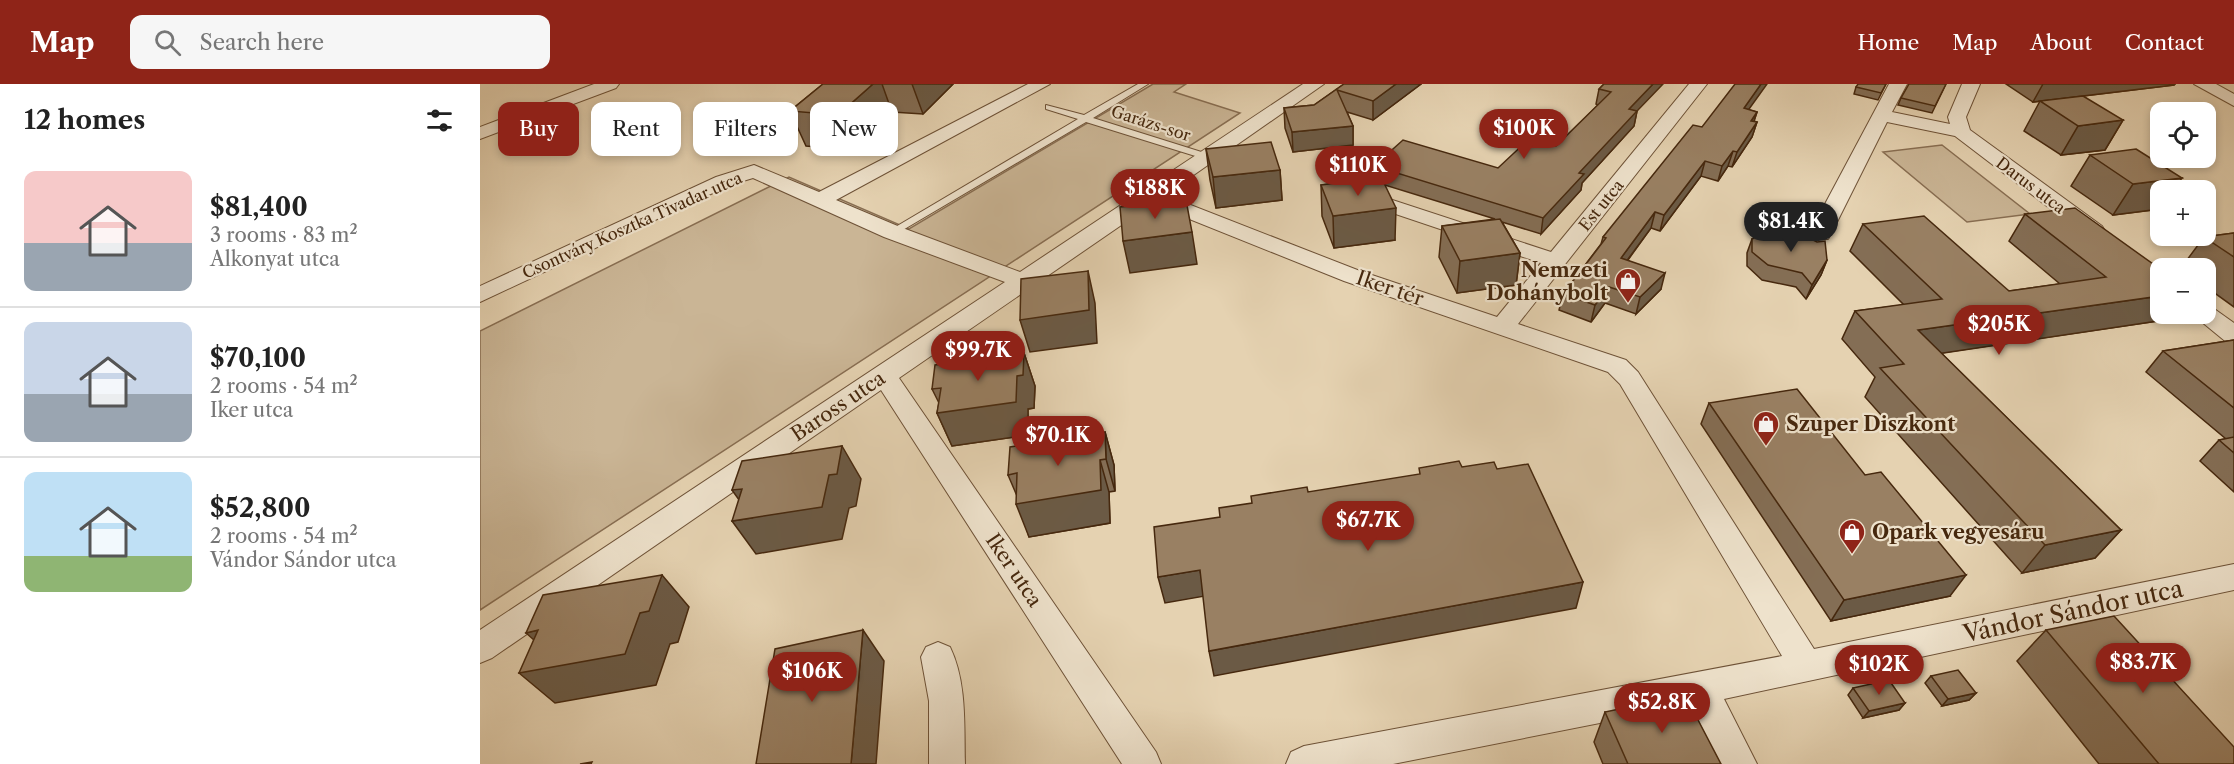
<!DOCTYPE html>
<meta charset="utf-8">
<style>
:root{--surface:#fff;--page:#f6f6f6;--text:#222;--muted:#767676;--line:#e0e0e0;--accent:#8f2418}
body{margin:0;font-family:"Libre Caslon Text",serif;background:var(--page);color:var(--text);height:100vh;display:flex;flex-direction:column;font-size:22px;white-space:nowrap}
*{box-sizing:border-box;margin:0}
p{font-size:20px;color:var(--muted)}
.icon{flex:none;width:33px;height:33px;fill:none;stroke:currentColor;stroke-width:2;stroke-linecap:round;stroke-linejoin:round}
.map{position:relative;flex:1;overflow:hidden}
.details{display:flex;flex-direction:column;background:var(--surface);width:480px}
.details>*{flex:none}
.banner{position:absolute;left:18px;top:18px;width:570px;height:54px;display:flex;gap:12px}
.buttons{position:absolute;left:1670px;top:18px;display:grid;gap:12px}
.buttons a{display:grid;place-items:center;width:66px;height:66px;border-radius:12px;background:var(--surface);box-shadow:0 3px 9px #0003;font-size:30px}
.price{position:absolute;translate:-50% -51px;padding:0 14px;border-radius:21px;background:var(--accent);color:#fff;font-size:20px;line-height:39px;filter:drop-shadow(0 2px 3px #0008)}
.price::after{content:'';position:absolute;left:50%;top:36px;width:18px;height:14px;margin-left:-9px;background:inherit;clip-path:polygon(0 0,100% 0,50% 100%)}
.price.on{background:#222;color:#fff}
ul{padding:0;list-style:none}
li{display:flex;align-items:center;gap:18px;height:150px;padding:0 24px}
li+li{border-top:2px solid var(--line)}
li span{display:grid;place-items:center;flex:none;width:168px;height:120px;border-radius:12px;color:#555}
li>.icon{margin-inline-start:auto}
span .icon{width:72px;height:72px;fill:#fffc;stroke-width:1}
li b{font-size:26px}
h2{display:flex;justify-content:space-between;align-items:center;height:72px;padding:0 24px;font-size:26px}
.chip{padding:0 21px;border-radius:12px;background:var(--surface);box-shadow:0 3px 9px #0003;font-size:21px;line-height:54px}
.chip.on{background:var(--accent);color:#fff}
header{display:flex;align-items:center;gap:36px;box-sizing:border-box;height:84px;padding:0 30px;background:var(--accent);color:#fff}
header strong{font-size:28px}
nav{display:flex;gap:33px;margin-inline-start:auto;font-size:21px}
.search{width:420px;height:54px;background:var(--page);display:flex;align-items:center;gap:15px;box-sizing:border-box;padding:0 21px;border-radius:12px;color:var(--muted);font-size:22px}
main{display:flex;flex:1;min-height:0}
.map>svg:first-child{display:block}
.green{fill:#cab595;stroke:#886e52;stroke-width:1.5}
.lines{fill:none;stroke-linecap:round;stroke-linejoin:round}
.lane-casing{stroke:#6e5237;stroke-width:2}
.street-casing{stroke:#6e5237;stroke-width:2}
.lane{fill:#eee2cc;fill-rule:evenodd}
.street{fill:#eee2cc;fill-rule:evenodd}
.wall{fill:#846e55;stroke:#46280e;stroke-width:1.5}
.shaded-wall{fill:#6b5a45;stroke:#46280e;stroke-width:1.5}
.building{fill:#998063;stroke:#46280e;stroke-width:1.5}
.labels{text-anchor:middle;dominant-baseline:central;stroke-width:4.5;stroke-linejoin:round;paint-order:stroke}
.far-street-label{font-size:16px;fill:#46280e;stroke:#eee2cc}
.poi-label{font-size:20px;font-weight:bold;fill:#46280e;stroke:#eee2cc;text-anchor:start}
.street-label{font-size:20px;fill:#46280e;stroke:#eee2cc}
.near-street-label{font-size:24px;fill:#46280e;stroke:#eee2cc}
</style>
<header>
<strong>Map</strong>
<div class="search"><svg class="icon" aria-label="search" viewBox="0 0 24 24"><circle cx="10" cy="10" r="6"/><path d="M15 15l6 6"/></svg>Search here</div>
<nav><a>Home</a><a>Map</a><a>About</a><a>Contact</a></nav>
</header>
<main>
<section class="details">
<h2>12 homes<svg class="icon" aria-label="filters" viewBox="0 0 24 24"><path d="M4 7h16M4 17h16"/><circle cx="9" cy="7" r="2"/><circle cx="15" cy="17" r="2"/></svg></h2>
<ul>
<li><span style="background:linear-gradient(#f6c9c9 60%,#9aa5b1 0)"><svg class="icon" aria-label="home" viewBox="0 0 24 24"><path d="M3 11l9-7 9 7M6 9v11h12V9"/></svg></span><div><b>$81,400</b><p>3 rooms · 83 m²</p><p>Alkonyat utca</p></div></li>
<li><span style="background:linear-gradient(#c9d6e8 60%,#9aa5b1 0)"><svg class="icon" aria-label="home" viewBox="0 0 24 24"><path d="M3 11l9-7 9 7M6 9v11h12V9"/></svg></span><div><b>$70,100</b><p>2 rooms · 54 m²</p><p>Iker utca</p></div></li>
<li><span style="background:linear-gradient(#bfe0f5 70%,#8fb573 0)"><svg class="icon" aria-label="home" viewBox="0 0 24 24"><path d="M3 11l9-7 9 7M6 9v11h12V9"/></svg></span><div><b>$52,800</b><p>2 rooms · 54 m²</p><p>Vándor Sándor utca</p></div></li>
</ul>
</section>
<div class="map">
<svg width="1754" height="680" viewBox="0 0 1754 680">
<rect width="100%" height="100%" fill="#e5d2b1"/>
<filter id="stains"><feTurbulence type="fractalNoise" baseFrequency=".00333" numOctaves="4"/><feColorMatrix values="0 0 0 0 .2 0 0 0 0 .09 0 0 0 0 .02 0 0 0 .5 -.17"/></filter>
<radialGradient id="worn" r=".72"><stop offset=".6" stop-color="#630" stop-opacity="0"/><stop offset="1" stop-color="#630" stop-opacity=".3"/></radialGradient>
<g class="green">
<polygon points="673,0 706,0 694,8 760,29 0,526 0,247 309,93 429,145"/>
<polygon points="1462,61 1550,130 1487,138 1403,68"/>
</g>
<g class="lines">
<g class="lane-casing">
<polygon id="lane" points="658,0 668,0 613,34 731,71 731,75 725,75 606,38 416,150 408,150 407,148 598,35 566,25 566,21 604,31"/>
</g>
<g class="street-casing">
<g id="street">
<polygon points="114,0 139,0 136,4 0,55 0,43"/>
<polygon points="548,0 570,0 356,116 420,143 540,188 823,0 844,0 685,111 880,187 1017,233 1061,179 874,116 871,112 874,108 888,108 1071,168 1209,0 1227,0 1038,240 1146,276 1158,288 1334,565 1754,480 1754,506 1244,615 1277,680 1240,680 1211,621 913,680 806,680 811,668 824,662 1302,572 1140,300 1128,288 864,197 672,120 419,294 676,668 681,680 642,680 401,306 12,574 0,579 0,546 525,198 404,153 273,94 250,101 0,218 0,202 236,93 274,81 339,108"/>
<polygon points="1409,0 1427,0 1412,28 1470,40 1468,33 1482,0 1500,0 1486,33 1490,46 1622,142 1625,147 1622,152 1606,152 1475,52 1407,38 1351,150 1348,155 1332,155 1329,150"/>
<polygon points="1714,0 1736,0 1754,10 1754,22"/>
<polygon points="1725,222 1733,224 1754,239 1754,259 1745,257 1717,234 1713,230 1725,230"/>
<path d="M458,558L470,563C487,598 484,641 485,680H449V617L441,573L446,563Z"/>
</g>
</g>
<use href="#lane" class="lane"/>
<use href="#street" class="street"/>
</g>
<g class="wall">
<polygon points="343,0 473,0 443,30 412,28 373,66 326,62 310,27"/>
<polygon points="864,0 941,0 893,36 867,28 873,42 873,61 813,68 805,44 804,24 834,21"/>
<polygon points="1124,0 1157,27 1154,42 1102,99 1101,106 1061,150 1022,138 1040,169 1036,201 977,209 959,173 962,142 1015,135 905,101 915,156 854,164 842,132 841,101 894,95 894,82 1018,84 1076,62 1118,21 1116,20 1119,5"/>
<polygon points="1406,0 1398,16 1374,10 1376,3"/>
<polygon points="1466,0 1452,29 1418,21 1421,14"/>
<polygon points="1526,0 1695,0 1694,1 1553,18"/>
<polygon points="1560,17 1643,36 1625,66 1581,71 1544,47"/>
<polygon points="1269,26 1277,28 1274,37 1277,38 1272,53 1252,83 1248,82 1238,97 1221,92 1180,147 1171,144 1148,176 1181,205 1156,230 1125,219 1111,238 1079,226 1083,210 1121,160 1123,153 1222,43"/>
<polygon points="726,65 800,86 802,116 736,124 730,96"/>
<polygon points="1610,71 1680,106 1680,125 1633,131 1591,102"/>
<polygon points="1545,130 1698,234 1461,269 1641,446 1615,474 1542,489 1385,313 1395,293 1362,255 1375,227 1424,221 1370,167 1383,140 1529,207 1580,200 1529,157"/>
<polygon points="1754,149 1754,223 1725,202 1725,184 1701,184 1724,153"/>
<polygon points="1272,155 1347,176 1341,191 1326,215 1316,203 1282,196 1267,182 1267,169"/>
<polygon points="1754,256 1754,408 1720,377 1739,356 1746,355 1666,288 1683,267"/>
<polygon points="544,269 555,302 554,324 548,325 548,351 472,362 457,329 459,319 452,305"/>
<polygon points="1229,319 1470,512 1351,537 1221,340"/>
<polygon points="625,348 634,381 635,407 629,408 630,439 549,453 537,412 528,391"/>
<polygon points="1566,546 1754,680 1619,680 1537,577"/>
<polygon points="1451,592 1496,609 1489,616 1462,622 1445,599"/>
<polygon points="1373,604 1425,619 1419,626 1383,634 1368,611"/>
<polygon points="1125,628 1241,680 1123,680 1114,658"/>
</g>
<g class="shaded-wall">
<polygon points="393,0 402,0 412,28 373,66 358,31"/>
<polygon points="432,0 473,0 443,30"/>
<polygon points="916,0 941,0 893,36 893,17"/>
<polygon points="1173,0 1183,0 1157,27 1154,42 1102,99 1101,106 1061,150 1063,134 1149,25"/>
<polygon points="1281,0 1287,0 1259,39 1264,24"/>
<polygon points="1563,0 1695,0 1694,1 1553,18"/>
<polygon points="1277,28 1272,43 1271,37"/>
<polygon points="1643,36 1625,66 1581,71 1598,42"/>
<polygon points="1277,38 1272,53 1252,83 1257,68"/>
<polygon points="873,42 873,61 813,68 812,48"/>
<polygon points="1253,67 1248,82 1238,97 1242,82"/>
<polygon points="1225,77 1221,92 1180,147 1184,131"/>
<polygon points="800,86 802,116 736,124 733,93"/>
<polygon points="1702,94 1693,106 1680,106 1680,125 1633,131 1653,100"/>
<polygon points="916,124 915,156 854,164 853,132"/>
<polygon points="1175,128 1171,144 1137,190 1141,174"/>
<polygon points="712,148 717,180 650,189 643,157"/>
<polygon points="1040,169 1036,201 977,209 980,177"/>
<polygon points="1347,176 1341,191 1326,215 1332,201"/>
<polygon points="608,187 615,219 617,259 550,268 540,236"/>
<polygon points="1185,189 1181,205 1156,230 1160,213"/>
<polygon points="1129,203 1125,219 1111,238 1115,221"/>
<polygon points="1680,212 1680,230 1701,230 1698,234 1423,275 1438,246"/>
<polygon points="544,269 555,302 554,324 548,325 548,351 472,362 457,329"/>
<polygon points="625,348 634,381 635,407 626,375"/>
<polygon points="362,362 381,395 376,422 369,424 362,455 276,470 252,437 272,434 252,406"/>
<polygon points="620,376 629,408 630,439 549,453 536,420"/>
<polygon points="1641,446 1615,474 1542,489 1565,461"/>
<polygon points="720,486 725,512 685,519 678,493"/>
<polygon points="182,491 209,523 198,558 190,560 176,601 75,619 39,589 160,529"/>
<polygon points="1486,491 1470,512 1351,537 1364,516"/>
<polygon points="1103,498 1096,524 734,592 729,567"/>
<polygon points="58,546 81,580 46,549"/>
<polygon points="383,546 404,577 396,680 371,680"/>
<polygon points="1496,609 1489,616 1462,622 1468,615"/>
<polygon points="1425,619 1419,626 1383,634 1389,627"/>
</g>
<g class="building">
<polygon points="343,0 393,0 358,31 310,27"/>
<polygon points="864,0 916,0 893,17 857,6 873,42 812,48 804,24 834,21"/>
<polygon points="1124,0 1173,0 1149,25 1157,27 1099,89 1104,90 1063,134 894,82 923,56 1018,84 1050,54 1076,62 1131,8 1119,5"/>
<polygon points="1255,0 1281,0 1264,24 1277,28 1271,37 1277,38 1257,68 1253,67 1242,82 1225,77 1184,131 1175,128 1141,174 1185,189 1160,213 1129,203 1115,221 1083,210 1126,154 1123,153 1213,41 1222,43"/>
<polygon points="1378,0 1406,0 1401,9 1376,3"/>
<polygon points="1429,0 1466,0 1455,22 1421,14"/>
<polygon points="1603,12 1643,36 1598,42 1560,17"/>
<polygon points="791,58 800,86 733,93 726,65"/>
<polygon points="1656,65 1702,94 1653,100 1610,71"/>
<polygon points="894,94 903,97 916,124 853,132 841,101"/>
<polygon points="706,116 712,148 643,157 640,123"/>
<polygon points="1595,124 1680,185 1680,212 1438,246 1641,446 1565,461 1400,284 1424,280 1375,227 1462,215 1383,140 1444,132 1529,207 1626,193 1545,130"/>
<polygon points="1020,135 1040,169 980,177 962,142"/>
<polygon points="1299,146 1323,151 1337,158 1345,157 1347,176 1332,201 1322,189 1288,181 1272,168 1272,155 1287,147"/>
<polygon points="1754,149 1754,173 1724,153"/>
<polygon points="608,187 609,226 540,236 541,195"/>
<polygon points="1754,256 1754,324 1683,267"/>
<polygon points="544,269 543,291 537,292 536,318 457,329 461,304 452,305 455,281"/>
<polygon points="1317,305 1385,391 1401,388 1486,491 1364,516 1229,319"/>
<polygon points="625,348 626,375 620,376 621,406 536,420 537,389 528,391 530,363"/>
<polygon points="1754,353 1754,369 1739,356"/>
<polygon points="362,362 357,390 349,391 342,423 252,437 262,405 252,406 262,377"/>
<polygon points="979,377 982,383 1014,378 1017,385 1048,380 1103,498 729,567 720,486 678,493 674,443 740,433 739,424 772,419 771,412 827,403 828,408 940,390 939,384"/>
<polygon points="182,491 169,527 160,529 145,570 39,589 58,546 46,549 63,511"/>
<polygon points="1634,532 1754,663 1754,680 1679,680 1566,546"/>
<polygon points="383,546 371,680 276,680 295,565"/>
<polygon points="1478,586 1496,609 1468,615 1451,592"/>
<polygon points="1409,596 1425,619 1389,627 1373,604"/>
<polygon points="1205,611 1241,680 1148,680 1125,628"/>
<polygon points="112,678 111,680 100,680"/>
</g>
<defs>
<g id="shop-pin" transform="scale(1.35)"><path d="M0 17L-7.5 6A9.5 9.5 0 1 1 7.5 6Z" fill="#8f2418" stroke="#eee2cc"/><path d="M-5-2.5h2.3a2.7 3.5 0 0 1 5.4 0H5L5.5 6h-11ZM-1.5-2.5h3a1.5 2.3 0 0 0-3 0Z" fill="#fff"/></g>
</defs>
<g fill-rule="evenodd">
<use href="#shop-pin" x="1148" y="197"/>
<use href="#shop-pin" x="1286" y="340"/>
<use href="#shop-pin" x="1372" y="448"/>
</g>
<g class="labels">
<g class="far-street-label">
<text transform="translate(671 39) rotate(18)">Garázs-sor</text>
<text transform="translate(1551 101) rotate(37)">Darus utca</text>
<text transform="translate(1121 121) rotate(-51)">Est utca</text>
<text transform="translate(152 141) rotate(-24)">Csontváry Kosztka Tivadar utca</text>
</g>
<g class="poi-label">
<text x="1128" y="186" text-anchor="end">Nemzeti<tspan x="1128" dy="23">Dohánybolt</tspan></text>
<text x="1306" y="340">Szuper Diszkont</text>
<text x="1392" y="448">Opark vegyesáru</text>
</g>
<g class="street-label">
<text transform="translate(910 204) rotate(19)">Iker tér</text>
<text transform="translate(358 322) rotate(-34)">Baross utca</text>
<text transform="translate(534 486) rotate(56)">Iker utca</text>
</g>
<g class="near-street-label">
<text transform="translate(1593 527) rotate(-12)">Vándor Sándor utca</text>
</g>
</g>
<rect width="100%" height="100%" filter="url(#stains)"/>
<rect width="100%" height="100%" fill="url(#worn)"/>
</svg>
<div class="buttons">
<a><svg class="icon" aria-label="locate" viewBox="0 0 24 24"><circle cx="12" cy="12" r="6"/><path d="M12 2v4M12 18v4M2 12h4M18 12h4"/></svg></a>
<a>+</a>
<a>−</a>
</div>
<b class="price" style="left:1044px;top:76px">$100K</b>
<b class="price" style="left:878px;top:113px">$110K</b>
<b class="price" style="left:675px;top:136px">$188K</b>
<b class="price on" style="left:1311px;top:169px">$81.4K</b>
<b class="price" style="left:1519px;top:272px">$205K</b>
<b class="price" style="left:498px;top:298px">$99.7K</b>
<b class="price" style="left:578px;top:383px">$70.1K</b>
<b class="price" style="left:888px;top:468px">$67.7K</b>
<b class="price" style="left:1663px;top:610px">$83.7K</b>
<b class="price" style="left:1399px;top:612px">$102K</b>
<b class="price" style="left:332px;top:619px">$106K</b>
<b class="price" style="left:1182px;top:650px">$52.8K</b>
<div class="banner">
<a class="chip on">Buy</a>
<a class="chip">Rent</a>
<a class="chip">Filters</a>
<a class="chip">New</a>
</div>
</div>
</main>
